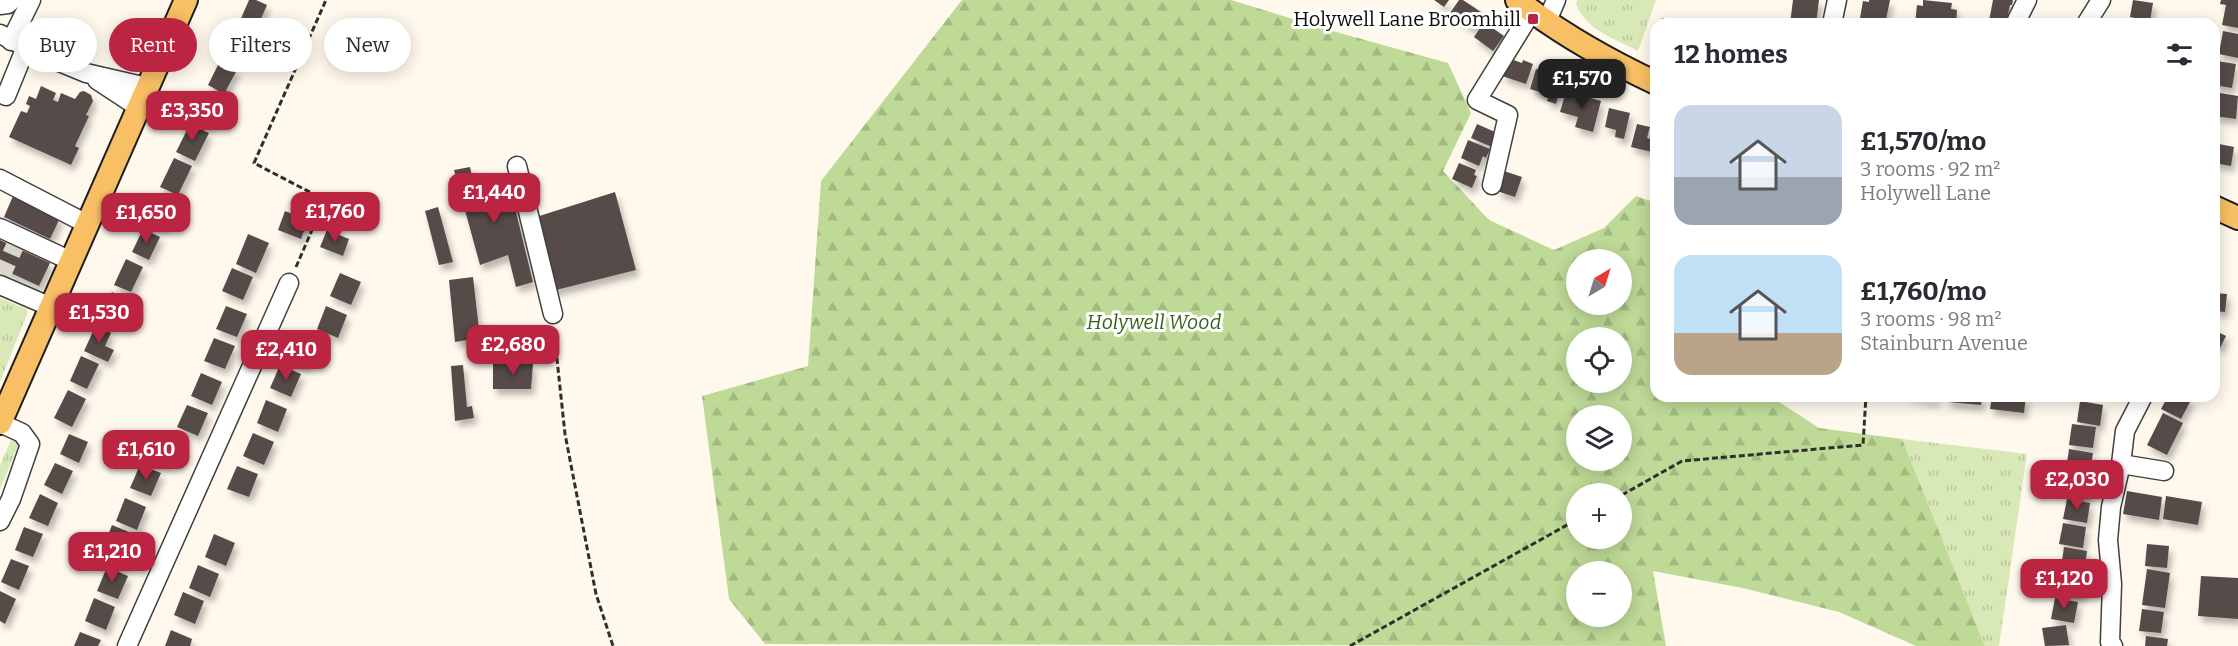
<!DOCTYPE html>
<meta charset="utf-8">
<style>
:root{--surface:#fff;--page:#f7f7f7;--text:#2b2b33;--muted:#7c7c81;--accent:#bc2542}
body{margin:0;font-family:Bitter,serif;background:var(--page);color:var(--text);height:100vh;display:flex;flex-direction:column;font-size:22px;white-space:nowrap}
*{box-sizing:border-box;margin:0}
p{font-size:20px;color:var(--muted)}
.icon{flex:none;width:33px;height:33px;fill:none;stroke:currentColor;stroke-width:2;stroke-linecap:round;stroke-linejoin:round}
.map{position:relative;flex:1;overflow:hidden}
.details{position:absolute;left:1650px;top:18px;width:570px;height:384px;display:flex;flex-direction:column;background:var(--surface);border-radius:18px;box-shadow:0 3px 15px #0003}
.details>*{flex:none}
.top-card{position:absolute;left:18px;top:18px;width:570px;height:54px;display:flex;gap:12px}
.needle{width:39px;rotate:38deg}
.fabs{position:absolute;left:1566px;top:249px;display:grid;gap:12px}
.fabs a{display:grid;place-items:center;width:66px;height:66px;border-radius:50%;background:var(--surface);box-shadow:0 3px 15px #0003;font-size:30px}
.price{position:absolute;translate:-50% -51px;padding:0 14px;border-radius:12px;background:var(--accent);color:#fff;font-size:20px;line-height:39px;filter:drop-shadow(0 2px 3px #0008)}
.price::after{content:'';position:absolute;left:50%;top:36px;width:18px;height:14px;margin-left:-9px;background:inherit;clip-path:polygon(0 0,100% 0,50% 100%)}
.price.selected{background:#222;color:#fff}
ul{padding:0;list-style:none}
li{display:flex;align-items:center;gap:18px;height:150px;padding:0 24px}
li span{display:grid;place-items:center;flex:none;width:168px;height:120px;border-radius:18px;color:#555}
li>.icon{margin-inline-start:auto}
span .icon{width:72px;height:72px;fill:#fffc;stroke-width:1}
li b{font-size:26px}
h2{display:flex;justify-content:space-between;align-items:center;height:72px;padding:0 24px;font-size:26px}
.pill{padding:0 21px;border-radius:27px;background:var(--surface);box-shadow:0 3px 15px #0003;font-size:21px;line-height:54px}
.pill.selected{background:var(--accent);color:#fff}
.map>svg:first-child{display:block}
.grass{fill:url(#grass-tufts)}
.forest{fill:url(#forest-firs);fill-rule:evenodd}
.building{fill:#564c49;filter:url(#shadow)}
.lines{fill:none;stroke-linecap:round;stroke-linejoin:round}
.minor-tunnel{stroke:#dbd6cb;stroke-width:18;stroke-dasharray:18 9;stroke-linecap:butt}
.minor-casing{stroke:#404040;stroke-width:21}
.major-casing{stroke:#1e1e1e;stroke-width:26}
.path{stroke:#2f2f2f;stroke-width:3;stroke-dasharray:6 3;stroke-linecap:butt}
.minor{stroke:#fff;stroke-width:18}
.major{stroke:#f8bf64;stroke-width:22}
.poi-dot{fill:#bc2542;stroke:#fff;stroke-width:2}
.labels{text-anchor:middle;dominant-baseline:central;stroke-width:6;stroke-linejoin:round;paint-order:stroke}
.poi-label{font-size:20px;fill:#0d0d0d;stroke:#fff;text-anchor:end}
.park-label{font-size:20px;font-style:italic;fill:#36641e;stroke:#fff}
</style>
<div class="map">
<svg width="2238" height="646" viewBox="0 0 2238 646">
<defs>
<pattern id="grass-tufts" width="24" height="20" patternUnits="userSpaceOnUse" patternTransform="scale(1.5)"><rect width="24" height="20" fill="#d8e9b7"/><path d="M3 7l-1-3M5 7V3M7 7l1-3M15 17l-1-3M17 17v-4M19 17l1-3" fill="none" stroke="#b8c79c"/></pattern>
<pattern id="forest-firs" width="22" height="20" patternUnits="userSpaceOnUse" patternTransform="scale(1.5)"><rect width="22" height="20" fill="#beda96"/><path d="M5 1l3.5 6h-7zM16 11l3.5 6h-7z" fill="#a2ba80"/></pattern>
<filter id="shadow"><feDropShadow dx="3.5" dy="6" stdDeviation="3" flood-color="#0004"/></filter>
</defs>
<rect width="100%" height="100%" fill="#fff9ed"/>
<g class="grass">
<path d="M1577,0H1656L1638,51C1615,39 1586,30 1576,4Z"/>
<polygon points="0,298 27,309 28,312 0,382"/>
<polygon points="1902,439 2027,454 1999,646 1985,646"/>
<polygon points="11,440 16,441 18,446 0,489 0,465"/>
</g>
<path class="forest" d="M962,0H1231L1329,30L1448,63L1471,113L1443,171L1489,220L1554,250L1604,228L1636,196L1656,203V396H1770L1819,428L1902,439L1985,646H1916L1839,612L1743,588L1653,571L1666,646L765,644L729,599L702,396L808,366L821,181ZM1576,260H1622V304H1576ZM1576,338H1622V382H1576ZM1576,416H1622V460H1576ZM1576,494H1622V538H1576ZM1576,572H1622V616H1576Z"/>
<g class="building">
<polygon points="249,0 256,0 267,5 256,30 239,23"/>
<polygon points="1434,0 1449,0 1444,7"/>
<polygon points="1459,0 1463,0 1484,14 1474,29 1450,13"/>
<polygon points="1793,0 1819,0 1816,24 1790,24"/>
<polygon points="1869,0 1890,0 1885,24 1859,24 1863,1 1869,2"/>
<polygon points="1923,0 1952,3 1951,9 1957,10 1956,24 1915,24 1917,5 1923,6"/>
<polygon points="1993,0 2013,0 2012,5 2010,5 2006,24 1989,21"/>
<polygon points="2133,0 2153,3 2150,21 2130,17"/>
<polygon points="2221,0 2238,0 2238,28 2222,25 2226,5 2220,4"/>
<polygon points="1662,18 1677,24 1660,24"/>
<polygon points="1484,22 1504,36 1493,51 1474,37"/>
<polygon points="235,30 252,39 240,62 224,54"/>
<polygon points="2223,31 2238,34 2238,58 2219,54"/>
<polygon points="1508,58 1522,63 1523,60 1533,64 1526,84 1502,76"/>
<polygon points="220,61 237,70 224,94 208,85"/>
<polygon points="2217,61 2236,64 2232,88 2214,85"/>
<polygon points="1536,69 1563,77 1556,104 1547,101 1549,95 1530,89"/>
<polygon points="41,86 56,93 53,100 58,102 61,93 75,99 80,92 84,91 91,95 93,101 86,115 89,116 75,146 79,148 71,165 9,137 21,111 27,113 30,106 26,104 29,96 36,99"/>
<polygon points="1566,91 1601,101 1593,132 1575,127 1578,117 1560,112"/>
<polygon points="2214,92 2238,96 2236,119 2214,116"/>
<polygon points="205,94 222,102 210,125 194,117"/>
<polygon points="1609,108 1630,113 1624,139 1615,137 1616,130 1605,127"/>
<polygon points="190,124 209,133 195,161 176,152"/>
<polygon points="1477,124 1495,132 1493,136 1496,137 1492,147 1471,138"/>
<polygon points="1637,124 1650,127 1647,138 1656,140 1652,152 1631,147"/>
<polygon points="1468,140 1490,149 1486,158 1483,156 1479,166 1461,158"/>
<polygon points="2214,143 2234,147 2231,166 2214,163"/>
<polygon points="174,158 192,166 178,195 160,187"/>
<polygon points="1459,163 1476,170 1474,175 1477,176 1472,188 1452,179"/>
<polygon points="470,167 475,189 508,179 533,282 516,287 508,255 480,265 454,170"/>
<polygon points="1504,171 1522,177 1515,197 1497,191"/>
<polygon points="615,192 636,270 552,291 533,218"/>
<polygon points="13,196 60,218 50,239 4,217"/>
<polygon points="157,196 174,205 162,228 145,219"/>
<polygon points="438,207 453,262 439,265 425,211"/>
<polygon points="285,211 308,220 301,239 278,230"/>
<polygon points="143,229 160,237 149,260 132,252"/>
<polygon points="327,230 349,239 343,256 320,247"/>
<polygon points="248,234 269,243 256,273 236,264"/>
<polygon points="0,240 50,263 39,286 0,268"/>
<polygon points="126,259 143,267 131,292 114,285"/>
<polygon points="232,268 253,277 243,300 222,291"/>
<polygon points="340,273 361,282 351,305 330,296"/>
<polygon points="473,277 480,338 455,342 449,280"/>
<polygon points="112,292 129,301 118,324 100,316"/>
<polygon points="2214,293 2227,294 2225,312 2214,311"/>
<polygon points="226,306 247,314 237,337 216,329"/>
<polygon points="326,306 347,315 338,338 317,329"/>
<polygon points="96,325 111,333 105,346 114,350 108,362 84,351"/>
<polygon points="2214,330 2226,336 2220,348 2214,345"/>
<polygon points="294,335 315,343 306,366 285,358"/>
<polygon points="214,338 235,346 225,369 204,361"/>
<polygon points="81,356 99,364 87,389 70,381"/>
<polygon points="493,364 533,364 531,389 493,389"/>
<polygon points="280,365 301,374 291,397 270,388"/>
<polygon points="463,365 467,407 472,406 474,418 455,421 451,366"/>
<polygon points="201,373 222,382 212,405 191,396"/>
<polygon points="68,390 86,399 72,427 54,418"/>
<polygon points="1902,396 1936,396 1935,401"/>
<polygon points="1948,396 1982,396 1981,405 1948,402"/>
<polygon points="1992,396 2026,396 2024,413 1990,409"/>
<polygon points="2168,396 2183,396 2191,400 2181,419 2161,409"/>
<polygon points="266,400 287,409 278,432 257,423"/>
<polygon points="2080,401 2103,405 2100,426 2077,422"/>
<polygon points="187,405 208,413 198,436 177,427"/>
<polygon points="2163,413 2183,423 2167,455 2147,445"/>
<polygon points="2072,424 2096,427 2093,448 2069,445"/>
<polygon points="154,431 175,440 165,463 144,454"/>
<polygon points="253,433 274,442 264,465 243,456"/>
<polygon points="69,434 88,442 79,463 60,454"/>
<polygon points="2069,449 2093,453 2090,473 2066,470"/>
<polygon points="55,463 73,471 62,494 44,485"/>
<polygon points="140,465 161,473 151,496 130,488"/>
<polygon points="237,466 258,474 249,497 227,489"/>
<polygon points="2068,475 2091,478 2088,499 2065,496"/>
<polygon points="2127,491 2162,497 2159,520 2123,514"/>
<polygon points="40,494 58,503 48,526 29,518"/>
<polygon points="2166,496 2202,502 2198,525 2163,519"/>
<polygon points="125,498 146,507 137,530 116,521"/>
<polygon points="2067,499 2090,503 2087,523 2063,519"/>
<polygon points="2063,523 2086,527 2083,548 2059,544"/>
<polygon points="112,525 134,534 121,566 99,558"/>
<polygon points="24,527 43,534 33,557 15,550"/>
<polygon points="214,534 235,543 226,566 205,557"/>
<polygon points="2147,544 2169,546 2167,568 2145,566"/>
<polygon points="2064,547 2087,551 2084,572 2061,568"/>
<polygon points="11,559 29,566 19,590 1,582"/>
<polygon points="198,565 219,574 210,597 189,588"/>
<polygon points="107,567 128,576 118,599 97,591"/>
<polygon points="2147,569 2170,573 2165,608 2142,605"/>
<polygon points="2062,573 2085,577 2082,598 2059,594"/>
<polygon points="2201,576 2238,578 2238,619 2198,616"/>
<polygon points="0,591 16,599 5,624 0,621"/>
<polygon points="183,592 204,601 195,624 174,615"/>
<polygon points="94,598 115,607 106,630 85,621"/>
<polygon points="2055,598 2078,602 2074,623 2051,619"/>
<polygon points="2142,609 2164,612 2161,633 2139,631"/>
<polygon points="2066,625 2069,645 2045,646 2042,628"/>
<polygon points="171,630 192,639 190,646 165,646"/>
<polygon points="80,632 101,640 98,646 74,646"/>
<polygon points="2146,636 2168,639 2167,646 2145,646"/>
</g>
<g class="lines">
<polyline class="minor-tunnel" points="0,279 19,237"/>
<g class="minor-casing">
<g id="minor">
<polyline points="0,5 8,4 12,0"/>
<polyline points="1547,21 1556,0"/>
<polyline points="1832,24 1837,0"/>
<polyline points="2017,24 2017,20 2027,0"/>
<polyline points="2086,24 2101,0"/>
<polyline points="0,34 40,54 86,73 147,87"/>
<polyline points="11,41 31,0"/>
<polyline points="97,80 138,107"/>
<polyline points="6,96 26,47"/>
<polyline points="517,166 553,314"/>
<polyline points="0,179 87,224"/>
<polyline points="1492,185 1508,115 1477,100 1532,11"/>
<polyline points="0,228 71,261"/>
<polyline points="0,285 51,307"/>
<polyline points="2121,464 2125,431 2143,396"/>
<polyline points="0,521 11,499 30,444 22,433 0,423"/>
<polyline points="127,646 289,283"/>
<polyline points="2113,646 2110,642 2112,584 2108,540 2111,507 2121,464 2164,471"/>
</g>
</g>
<g class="major-casing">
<g id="major">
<path d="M1517,0C1561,34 1607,60 1656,83"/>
<polyline points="2214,207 2238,218"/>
<polyline points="0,423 186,0"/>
</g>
</g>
<g class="path">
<polyline points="296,267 325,200 254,163 326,0"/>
<polyline points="554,331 565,434 596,594 613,646"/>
<polyline points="1622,495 1682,461 1863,445 1866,396"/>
<polyline points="1350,646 1576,520"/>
</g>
<use href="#minor" class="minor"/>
<use href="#major" class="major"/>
</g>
<rect class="poi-dot" x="1527" y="13" width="12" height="12" rx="3"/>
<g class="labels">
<g class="poi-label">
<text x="1521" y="19">Holywell Lane Broomhill</text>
</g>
<g class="park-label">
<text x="1154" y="322">Holywell Wood</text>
</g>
</g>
</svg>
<div class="fabs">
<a><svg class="needle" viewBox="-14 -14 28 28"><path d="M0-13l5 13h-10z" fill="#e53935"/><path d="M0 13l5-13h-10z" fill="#7c7c81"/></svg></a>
<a><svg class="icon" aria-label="locate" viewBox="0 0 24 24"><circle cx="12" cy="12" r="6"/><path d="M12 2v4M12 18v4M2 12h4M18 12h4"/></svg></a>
<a><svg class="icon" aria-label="layers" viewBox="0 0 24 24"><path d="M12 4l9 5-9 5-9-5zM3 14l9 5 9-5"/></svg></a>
<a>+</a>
<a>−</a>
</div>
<b class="price selected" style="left:1582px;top:110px">£1,570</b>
<b class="price" style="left:192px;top:142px">£3,350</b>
<b class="price" style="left:494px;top:224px">£1,440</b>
<b class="price" style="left:335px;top:243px">£1,760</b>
<b class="price" style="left:146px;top:244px">£1,650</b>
<b class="price" style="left:99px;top:344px">£1,530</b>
<b class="price" style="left:513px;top:376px">£2,680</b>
<b class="price" style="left:286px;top:381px">£2,410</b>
<b class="price" style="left:146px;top:481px">£1,610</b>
<b class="price" style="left:2077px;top:511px">£2,030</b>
<b class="price" style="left:112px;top:583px">£1,210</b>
<b class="price" style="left:2064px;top:610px">£1,120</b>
<div class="top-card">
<a class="pill">Buy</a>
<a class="pill selected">Rent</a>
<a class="pill">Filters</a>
<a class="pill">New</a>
</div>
<section class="details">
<h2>12 homes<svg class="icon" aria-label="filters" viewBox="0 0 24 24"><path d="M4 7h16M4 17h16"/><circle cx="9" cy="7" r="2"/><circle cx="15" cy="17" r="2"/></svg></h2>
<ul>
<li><span style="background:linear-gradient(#c9d6e8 60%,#9aa5b1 0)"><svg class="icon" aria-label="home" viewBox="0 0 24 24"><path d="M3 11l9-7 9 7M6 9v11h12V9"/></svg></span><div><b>£1,570/mo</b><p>3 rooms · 92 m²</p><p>Holywell Lane</p></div></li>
<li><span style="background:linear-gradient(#bfe0f5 65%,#b9a48a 0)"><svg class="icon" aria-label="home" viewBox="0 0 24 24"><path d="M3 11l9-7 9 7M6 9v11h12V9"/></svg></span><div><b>£1,760/mo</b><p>3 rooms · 98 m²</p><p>Stainburn Avenue</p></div></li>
</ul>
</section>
</div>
